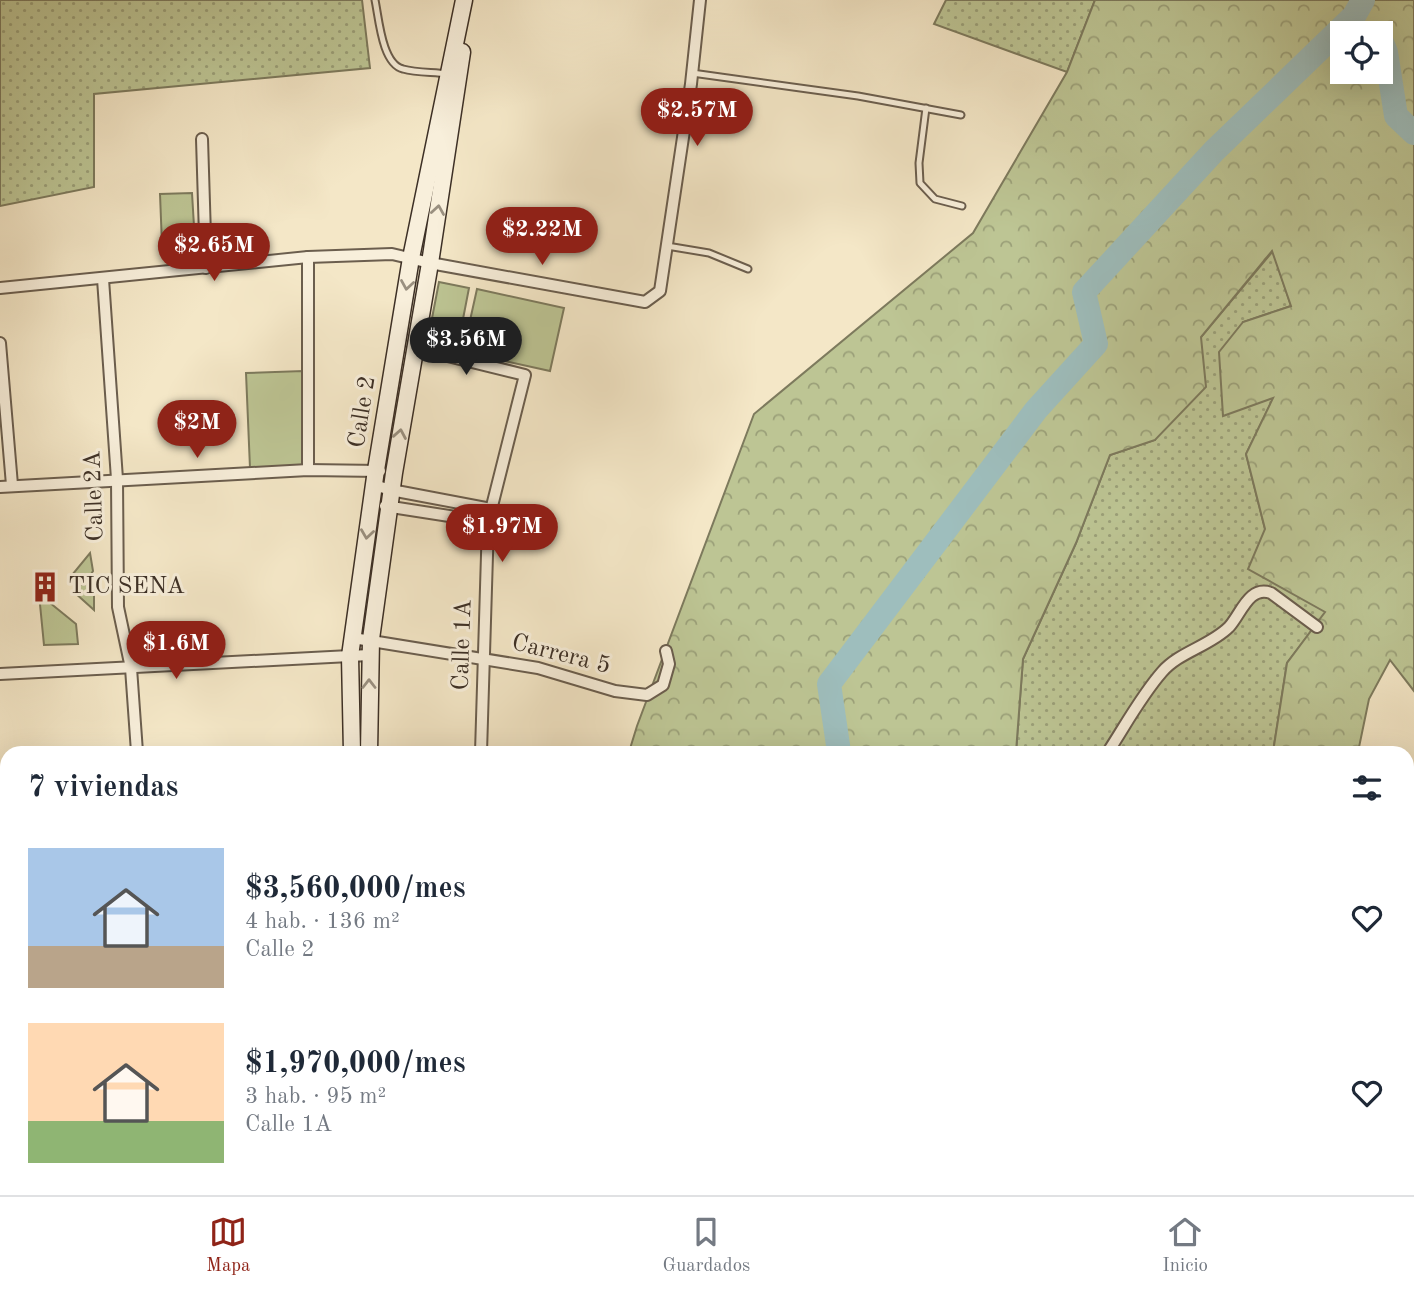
<!DOCTYPE html>
<html lang="es">
<meta charset="utf-8">
<style>
:root{--surface:#fff;--page:#f6f6f7;--text:#1f2937;--muted:#747a83;--line:#e0e1e3;--accent:#8f2418}
body{margin:0;font-family:"Old Standard TT",serif;background:var(--page);color:var(--text);height:100vh;display:flex;flex-direction:column;font-size:26px;white-space:nowrap}
*{box-sizing:border-box;margin:0}
p{font-size:23px;color:var(--muted)}
.icon{flex:none;width:38px;height:38px;fill:none;stroke:currentColor;stroke-width:2;stroke-linecap:round;stroke-linejoin:round}
.map{position:relative;flex:1;overflow:hidden}
.details{position:absolute;left:0px;top:746px;width:1414px;height:450px;display:flex;flex-direction:column;background:var(--surface);border-radius:21px 21px 0 0;box-shadow:0 7px 28px #0002}
.details>*{flex:none}
.controls{position:absolute;left:1330px;top:21px;display:grid;gap:14px}
.controls a{display:grid;place-items:center;width:63px;height:63px;border-radius:0px;background:var(--surface);box-shadow:0 7px 28px #0002;font-size:35px}
.price{position:absolute;translate:-50% -60px;padding:0 16px;border-radius:24px;background:var(--accent);color:#fff;font-size:23px;line-height:46px;filter:drop-shadow(0 2px 4px #0008)}
.price::after{content:'';position:absolute;left:50%;top:42px;width:21px;height:16px;margin-left:-10px;background:inherit;clip-path:polygon(0 0,100% 0,50% 100%)}
.price.current{background:#222;color:#fff}
ul{padding:0;list-style:none}
li{display:flex;align-items:center;gap:21px;height:175px;padding:0 28px}
li span{display:grid;place-items:center;flex:none;width:196px;height:140px;border-radius:0px;color:#555}
li>.icon{margin-inline-start:auto}
span .icon{width:84px;height:84px;fill:#fffc;stroke-width:1}
li b{font-size:30px}
h2{display:flex;justify-content:space-between;align-items:center;height:84px;padding:0 28px;font-size:30px}
.tab-bar{display:flex;justify-content:space-around;align-items:center;height:98px;border-top:2px solid var(--line);background:var(--surface);font-size:19px;color:var(--muted)}
.tab-bar a{display:grid;justify-items:center;gap:4px}
.tab-bar .current{color:var(--accent)}
.map>svg:first-child{display:block}
.grass{fill:url(#grass-dots);stroke:#7d7a5d;stroke-width:2}
.forest{fill:url(#forest-crowns);stroke:#7d7a5d;stroke-width:2;fill-rule:evenodd}
.green{fill:#bdc594;stroke:#7d7a5d;stroke-width:2}
.water{fill:url(#water-rules);stroke:#778581;stroke-width:2}
.lines{fill:none;stroke-linecap:round;stroke-linejoin:round}
.river{stroke:#9ebebd;stroke-width:24}
.service-casing{stroke:#6b5e4e;stroke-width:9}
.minor-casing{stroke:#6b5e4e;stroke-width:14}
.secondary-casing{stroke:#3d3026;stroke-width:19}
.service{stroke:#f8efdb;stroke-width:5}
.minor{stroke:#f8efdb;stroke-width:10}
.secondary{stroke:#f8efdb;stroke-width:16}
.oneway{stroke:#9a9080}
.labels{text-anchor:middle;dominant-baseline:central;stroke-width:6;stroke-linejoin:round;paint-order:stroke}
.street-label{font-size:24px;fill:#3d3026;stroke:#f8efdb}
.poi-label{font-size:24px;fill:#3d3026;stroke:#f8efdb;text-anchor:start}
</style>
<div class="map">
<svg width="1414" height="1195" viewBox="0 0 1414 1195">
<defs>
<pattern id="grass-dots" width="8" height="8" patternUnits="userSpaceOnUse" patternTransform="scale(1.75)"><rect width="8" height="8" fill="#bdc594"/><path d="M2 2h.1M6 6h.1" fill="none" stroke="#9ba079" stroke-width="1.8" stroke-linecap="round"/></pattern>
<pattern id="forest-crowns" width="20" height="18" patternUnits="userSpaceOnUse" patternTransform="scale(1.75)"><rect width="20" height="18" fill="#bdc594"/><path d="M2 6a3 3 0 1 1 6 0M12 15a3 3 0 1 1 6 0" fill="none" stroke="#9ba079"/></pattern>
<pattern id="water-rules" width="6" height="5" patternUnits="userSpaceOnUse" patternTransform="scale(1.75)"><rect width="6" height="5" fill="#9ebebd"/><path d="M0 2.5h6" fill="none" stroke="#829b99"/></pattern>
</defs>
<rect width="100%" height="100%" fill="#f4e7c7"/>
<filter id="stains"><feTurbulence type="fractalNoise" baseFrequency=".00286" numOctaves="4"/><feColorMatrix values="0 0 0 0 .2 0 0 0 0 .09 0 0 0 0 .02 0 0 0 .5 -.17"/></filter>
<radialGradient id="worn" r=".72"><stop offset=".6" stop-color="#630" stop-opacity="0"/><stop offset="1" stop-color="#630" stop-opacity=".3"/></radialGradient>
<g class="grass">
<polygon points="0,0 362,0 370,68 94,94 94,187 0,206"/>
<polygon points="946,0 1095,0 1067,72 934,24"/>
<polygon points="1273,251 1291,306 1243,322 1274,397 1246,454 1265,529 1326,612 1287,663 1273,752 1016,752 1023,659 1076,543 1110,455 1155,440 1201,337"/>
<polygon points="1407,1106 1414,1112 1414,1195 1353,1195 1350,1188 1407,1188"/>
<polygon points="799,1188 1025,1188 1007,1195 800,1195"/>
</g>
<g class="forest">
<path d="M1095,0H1414V691L1390,660L1369,699L1358,752H1273L1287,663L1325,612L1248,569L1265,529L1246,454L1273,398L1223,416L1219,352L1243,322L1291,306L1272,251L1201,337L1206,387L1155,440L1110,455L1076,543L1023,659L1016,752H629L637,726L754,414L973,233L1067,72ZM1342,33H1381V72H1342Z"/>
<polygon points="1407,792 1414,795 1414,1004 1407,1001"/>
<polygon points="1407,1019 1414,1021 1414,1112 1407,1106"/>
<polygon points="714,1188 799,1188 800,1195 716,1195"/>
</g>
<g class="green">
<polygon points="192,193 195,243 162,245 160,194"/>
<polygon points="439,282 469,288 457,350 427,344"/>
<polygon points="477,289 564,308 550,371 463,352"/>
<polygon points="303,371 308,466 250,468 246,373"/>
<polygon points="90,553 93,571 88,579 73,580 72,575"/>
<polygon points="89,584 94,590 94,610 74,592 74,585"/>
<polygon points="39,594 76,624 78,644 44,645"/>
<polygon points="0,877 5,882 7,897 7,1188 40,1188 41,1195 0,1195"/>
</g>
<polygon class="water" points="1346,23 1350,27 1286,89 1283,85 1332,31"/>
<g class="lines">
<g class="river">
<polyline points="1381,40 1386,52 1396,116 1414,133"/>
<polyline points="839,752 829,684 1036,410 1096,344 1084,292 1214,151 1354,16 1363,0"/>
<polyline points="732,1188 733,1195"/>
</g>
<g class="service-casing">
<g id="service">
<path d="M375,0C379,19 382,64 403,69C417,73 433,72 447,74"/>
<polyline points="692,73 858,96 961,115"/>
<polyline points="926,108 919,163 920,183 935,199 962,206"/>
<polyline points="667,246 709,253 748,269"/>
</g>
</g>
<g class="minor-casing">
<g id="minor">
<polyline points="202,139 206,268"/>
<polyline points="308,257 308,470"/>
<polyline points="103,279 117,479 118,607 131,668 137,752"/>
<polyline points="0,288 308,257 392,254 430,263 645,302 660,291 691,84 700,0"/>
<polyline points="0,343 12,485"/>
<polyline points="415,348 525,375 488,522 481,752"/>
<polyline points="374,485 391,490 491,509"/>
<polyline points="0,487 308,470 380,471"/>
<polyline points="385,506 488,522"/>
<polyline points="353,638 538,668 615,691 647,695 663,685 669,664 666,651"/>
<polyline points="0,674 369,655"/>
<path d="M1108,752C1125,726 1141,696 1162,672C1179,652 1210,646 1229,627C1241,614 1249,585 1271,593L1317,627"/>
<polyline points="0,875 7,878"/>
<polyline points="1407,1081 1414,1083"/>
<polyline points="1169,1188 1172,1195"/>
<polyline points="1251,1188 1254,1195"/>
<polyline points="147,1195 147,1188"/>
<polyline points="901,1195 903,1188"/>
<polyline points="1056,1195 1073,1188"/>
</g>
</g>
<g class="secondary-casing">
<g id="secondary">
<polyline points="352,752 350,656 376,470 411,258 464,0"/>
<polyline points="369,752 371,639 394,473 430,263 462,52"/>
<polyline points="360,1188 360,1195"/>
<polyline points="376,1188 376,1195"/>
</g>
</g>
<use href="#service" class="service"/>
<use href="#minor" class="minor"/>
<use href="#secondary" class="secondary"/>
</g>
<defs><path id="oneway-chevron" d="M-2-3.5L2.5 0L-2 3.5" fill="none" stroke-width="1.6" stroke-linecap="round" stroke-linejoin="round" transform="scale(1.75)"/></defs>
<g class="oneway">
<use href="#oneway-chevron" transform="translate(438 210) rotate(-81)"/>
<use href="#oneway-chevron" transform="translate(407 285) rotate(99)"/>
<use href="#oneway-chevron" transform="translate(400 434) rotate(-80)"/>
<use href="#oneway-chevron" transform="translate(367 534) rotate(98)"/>
<use href="#oneway-chevron" transform="translate(369 684) rotate(-90)"/>
</g>
<defs>
<g id="building-bare" transform="scale(2.415)"><path d="M-4-6H4V6H1V3H-1V6H-4ZM-2.5-4.3h1.7v1.8h-1.7ZM.8-4.3h1.7v1.8H.8ZM-2.5-1h1.7V.8h-1.7ZM.8-1h1.7V.8H.8Z" fill="#8f2418" stroke="#f8efdb" stroke-width="2.5" paint-order="stroke"/></g>
</defs>
<g fill-rule="evenodd">
<use href="#building-bare" x="45" y="587"/>
</g>
<g class="labels">
<g class="street-label">
<text transform="translate(363 412) rotate(-81)">Calle 2</text>
<text transform="translate(95 496) rotate(-92)">Calle 2A</text>
<text transform="translate(463 645) rotate(-88)">Calle 1A</text>
<text transform="translate(561 655) rotate(14)">Carrera 5</text>
</g>
<g class="poi-label">
<text x="68" y="587">TIC SENA</text>
</g>
</g>
<rect width="100%" height="100%" filter="url(#stains)"/>
<rect width="100%" height="100%" fill="url(#worn)"/>
</svg>
<div class="controls">
<a><svg class="icon" aria-label="locate" viewBox="0 0 24 24"><circle cx="12" cy="12" r="6"/><path d="M12 2v4M12 18v4M2 12h4M18 12h4"/></svg></a>
</div>
<b class="price" style="left:697px;top:148px">$2.57M</b>
<b class="price" style="left:542px;top:267px">$2.22M</b>
<b class="price" style="left:214px;top:283px">$2.65M</b>
<b class="price current" style="left:466px;top:377px">$3.56M</b>
<b class="price" style="left:197px;top:460px">$2M</b>
<b class="price" style="left:502px;top:564px">$1.97M</b>
<b class="price" style="left:176px;top:681px">$1.6M</b>
<section class="details">
<h2>7 viviendas<svg class="icon" aria-label="filters" viewBox="0 0 24 24"><path d="M4 7h16M4 17h16"/><circle cx="9" cy="7" r="2"/><circle cx="15" cy="17" r="2"/></svg></h2>
<ul>
<li><span style="background:linear-gradient(#a9c7e8 70%,#b9a48a 0)"><svg class="icon" aria-label="home" viewBox="0 0 24 24"><path d="M3 11l9-7 9 7M6 9v11h12V9"/></svg></span><div><b>$3,560,000/mes</b><p>4 hab. · 136 m²</p><p>Calle 2</p></div><svg class="icon" aria-label="heart" viewBox="0 0 24 24"><path d="M12 20l-8-8c-3-5 5-10 8-4 3-6 11-1 8 4z"/></svg></li>
<li><span style="background:linear-gradient(#ffd9b3 70%,#8fb573 0)"><svg class="icon" aria-label="home" viewBox="0 0 24 24"><path d="M3 11l9-7 9 7M6 9v11h12V9"/></svg></span><div><b>$1,970,000/mes</b><p>3 hab. · 95 m²</p><p>Calle 1A</p></div><svg class="icon" aria-label="heart" viewBox="0 0 24 24"><path d="M12 20l-8-8c-3-5 5-10 8-4 3-6 11-1 8 4z"/></svg></li>
</ul>
</section>
</div>
<nav class="tab-bar">
<a class="current"><svg class="icon" aria-label="map" viewBox="0 0 24 24"><path d="M3 6l6-2 6 2 6-2v14l-6 2-6-2-6 2zM9 4v14M15 6v14"/></svg>Mapa</a>
<a><svg class="icon" aria-label="saved" viewBox="0 0 24 24"><path d="M7 4h10v16l-5-4-5 4z"/></svg>Guardados</a>
<a><svg class="icon" aria-label="home" viewBox="0 0 24 24"><path d="M3 11l9-7 9 7M6 9v11h12V9"/></svg>Inicio</a>
</nav>
